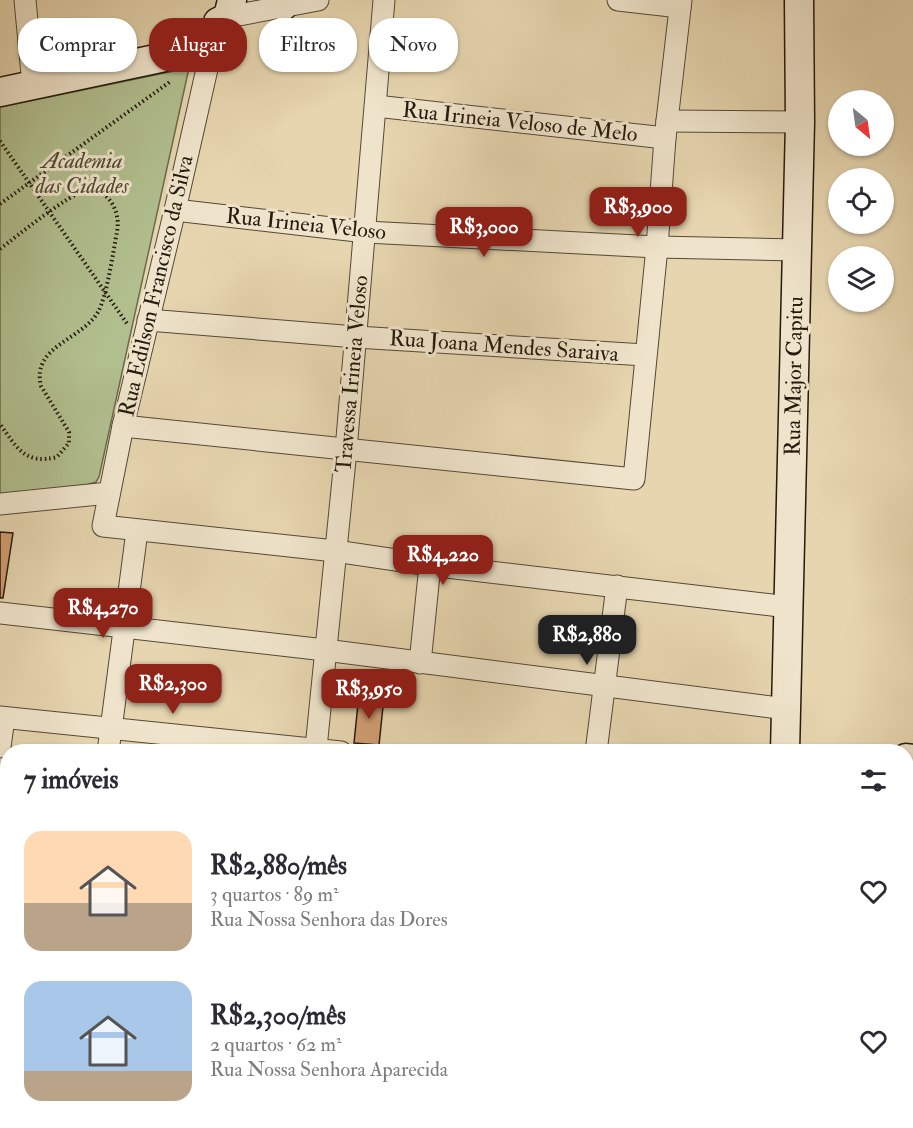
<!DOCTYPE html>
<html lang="pt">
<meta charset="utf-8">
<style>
:root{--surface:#fff;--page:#f2f2f3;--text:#2b2b33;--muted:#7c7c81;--accent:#8f2418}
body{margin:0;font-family:"IM FELL Double Pica",serif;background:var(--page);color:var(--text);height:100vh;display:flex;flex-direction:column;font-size:22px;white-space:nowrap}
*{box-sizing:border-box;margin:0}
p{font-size:20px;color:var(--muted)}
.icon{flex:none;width:33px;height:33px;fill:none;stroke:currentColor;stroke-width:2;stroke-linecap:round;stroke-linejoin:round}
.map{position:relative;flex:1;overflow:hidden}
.panel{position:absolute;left:0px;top:744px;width:914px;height:384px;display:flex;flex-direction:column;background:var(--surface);border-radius:24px 24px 0 0;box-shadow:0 2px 4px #0004}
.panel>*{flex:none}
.hud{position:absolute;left:18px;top:18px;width:600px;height:54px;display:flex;gap:12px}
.needle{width:39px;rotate:151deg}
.buttons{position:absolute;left:828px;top:90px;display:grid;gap:12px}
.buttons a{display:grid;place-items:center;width:66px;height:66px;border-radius:50%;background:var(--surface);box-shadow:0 2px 4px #0004;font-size:30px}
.price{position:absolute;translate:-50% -51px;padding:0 14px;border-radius:12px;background:var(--accent);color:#fff;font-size:20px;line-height:39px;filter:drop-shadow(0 2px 3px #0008)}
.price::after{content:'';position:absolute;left:50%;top:36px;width:18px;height:14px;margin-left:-9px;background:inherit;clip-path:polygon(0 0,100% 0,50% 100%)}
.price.on{background:#222;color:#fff}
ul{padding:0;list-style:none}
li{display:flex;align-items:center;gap:18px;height:150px;padding:0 24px}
li span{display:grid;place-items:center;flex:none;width:168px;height:120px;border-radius:18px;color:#555}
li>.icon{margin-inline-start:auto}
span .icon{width:72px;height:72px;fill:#fffc;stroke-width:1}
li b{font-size:26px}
h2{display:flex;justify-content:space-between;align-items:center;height:72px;padding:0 24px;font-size:26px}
.pill{padding:0 21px;border-radius:24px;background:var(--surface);box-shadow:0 2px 4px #0004;font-size:21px;line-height:54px}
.pill.on{background:var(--accent);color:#fff}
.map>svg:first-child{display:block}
.green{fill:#b1be8e;stroke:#6a6c4e;stroke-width:1.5}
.building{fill:#d09c72;stroke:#241a0d;stroke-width:1.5}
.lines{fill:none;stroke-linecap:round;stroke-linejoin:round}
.street-casing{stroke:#544936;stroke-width:23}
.secondary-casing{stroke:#241a0d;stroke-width:31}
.path{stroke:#241a0d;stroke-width:4;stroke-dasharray:1.5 3;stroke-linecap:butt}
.street{stroke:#efe4cb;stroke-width:21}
.secondary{stroke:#efe4cb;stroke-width:28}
.labels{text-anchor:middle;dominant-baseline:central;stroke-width:6;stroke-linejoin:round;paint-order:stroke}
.street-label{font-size:22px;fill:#241a0d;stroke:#efe4cb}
.park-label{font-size:22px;font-style:italic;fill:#4e4b34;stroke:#efe4cb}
</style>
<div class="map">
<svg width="913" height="1128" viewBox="0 0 913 1128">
<rect width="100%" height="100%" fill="#e6d5af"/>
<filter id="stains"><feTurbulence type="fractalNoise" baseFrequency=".00333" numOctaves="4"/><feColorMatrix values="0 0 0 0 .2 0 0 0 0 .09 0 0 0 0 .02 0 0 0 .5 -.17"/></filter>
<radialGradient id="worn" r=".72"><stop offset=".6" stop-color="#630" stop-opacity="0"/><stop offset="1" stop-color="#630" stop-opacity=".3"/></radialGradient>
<polygon class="green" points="189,68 99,477 96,482 86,485 0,495 0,107"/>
<g class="building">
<polygon points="0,532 13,533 3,598 0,598"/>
<polygon points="359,694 384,697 379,745 354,743"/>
</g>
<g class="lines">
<g class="street-casing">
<g id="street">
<polyline points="25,0 33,85"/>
<polyline points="618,0 680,7"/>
<polyline points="228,17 318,0"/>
<polyline points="212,47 175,210 123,426 103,526 335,551 430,565 789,607"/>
<polyline points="376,106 665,138"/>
<polyline points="667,121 800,122"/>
<polyline points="175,210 366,232 657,247 797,250"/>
<polyline points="148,320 356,337 645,355"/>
<polyline points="123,426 634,479 657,247 665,138 681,0"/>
<polyline points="0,504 109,493"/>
<polyline points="0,613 325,650 786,709"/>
<polyline points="420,663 430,565"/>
<polyline points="0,717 341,752"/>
<polyline points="0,747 4,718"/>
<polyline points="316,748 346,450 384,0"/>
<polyline points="108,752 137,531"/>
<polyline points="596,752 617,586"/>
<polyline points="0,1020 8,1020"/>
<polyline points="73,1128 74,1120"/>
</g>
</g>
<g class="secondary-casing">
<g id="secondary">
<polyline points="283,0 283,6"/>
<polyline points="0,92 212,47 218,22 228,17 232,0"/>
<polyline points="785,752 800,122 799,0"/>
<polyline points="906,758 913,759"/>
<polyline points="735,1128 736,1120"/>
</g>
</g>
<g class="path">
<polyline points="0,141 128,325"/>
<polyline points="0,204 171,81"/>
<path d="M0,249C17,236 70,193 87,190C96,189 106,194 111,202C117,211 119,221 117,232C113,252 107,296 98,312C82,340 31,346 41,386L69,432V443L57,457C25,465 17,448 0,424"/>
<polyline points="525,1128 537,1120"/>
</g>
<use href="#street" class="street"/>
<use href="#secondary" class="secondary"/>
</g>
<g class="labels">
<g class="street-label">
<text transform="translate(520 122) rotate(6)">Rua Irineia Veloso de Melo</text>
<text transform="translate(306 224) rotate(6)">Rua Irineia Veloso</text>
<text transform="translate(156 286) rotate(-77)">Rua Edilson Francisco da Silva</text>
<text transform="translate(504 346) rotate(4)">Rua Joana Mendes Saraiva</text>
<text transform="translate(352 374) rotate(-85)">Travessa Irineia Veloso</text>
<text transform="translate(794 376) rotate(-89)">Rua Major Capitu</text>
</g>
<g class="park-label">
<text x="82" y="161">Academia<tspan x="82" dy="25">das Cidades</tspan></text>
</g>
</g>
<rect width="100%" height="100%" filter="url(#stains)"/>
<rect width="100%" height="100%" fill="url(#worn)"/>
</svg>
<div class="buttons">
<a><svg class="needle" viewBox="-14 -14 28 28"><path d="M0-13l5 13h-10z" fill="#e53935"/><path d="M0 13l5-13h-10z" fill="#7c7c81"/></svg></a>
<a><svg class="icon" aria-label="locate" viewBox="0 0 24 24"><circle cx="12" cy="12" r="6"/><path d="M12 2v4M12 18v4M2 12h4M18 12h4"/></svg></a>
<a><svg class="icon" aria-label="layers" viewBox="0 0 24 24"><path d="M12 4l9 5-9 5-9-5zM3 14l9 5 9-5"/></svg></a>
</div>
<b class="price" style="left:638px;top:238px">R$3,900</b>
<b class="price" style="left:484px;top:258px">R$3,000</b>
<b class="price" style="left:443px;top:586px">R$4,220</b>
<b class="price" style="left:103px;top:639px">R$4,270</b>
<b class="price on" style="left:587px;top:666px">R$2,880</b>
<b class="price" style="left:173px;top:715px">R$2,300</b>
<b class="price" style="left:369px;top:720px">R$3,950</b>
<div class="hud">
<a class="pill">Comprar</a>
<a class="pill on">Alugar</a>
<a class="pill">Filtros</a>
<a class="pill">Novo</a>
</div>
<section class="panel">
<h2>7 imóveis<svg class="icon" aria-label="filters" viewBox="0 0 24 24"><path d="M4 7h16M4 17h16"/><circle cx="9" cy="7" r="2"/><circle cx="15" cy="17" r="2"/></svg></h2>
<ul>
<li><span style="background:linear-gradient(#ffd9b3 60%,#b9a48a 0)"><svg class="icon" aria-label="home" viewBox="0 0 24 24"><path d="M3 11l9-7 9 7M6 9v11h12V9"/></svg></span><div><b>R$2,880/mês</b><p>3 quartos · 89 m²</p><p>Rua Nossa Senhora das Dores</p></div><svg class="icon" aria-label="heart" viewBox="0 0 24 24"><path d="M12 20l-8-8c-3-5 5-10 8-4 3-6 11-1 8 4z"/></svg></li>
<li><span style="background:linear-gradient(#a9c7e8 75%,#b9a48a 0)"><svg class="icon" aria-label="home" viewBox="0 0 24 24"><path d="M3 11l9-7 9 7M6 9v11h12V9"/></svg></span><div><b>R$2,300/mês</b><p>2 quartos · 62 m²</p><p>Rua Nossa Senhora Aparecida</p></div><svg class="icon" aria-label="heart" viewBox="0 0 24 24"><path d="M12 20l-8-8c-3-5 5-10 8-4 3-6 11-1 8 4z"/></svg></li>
</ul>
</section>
</div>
